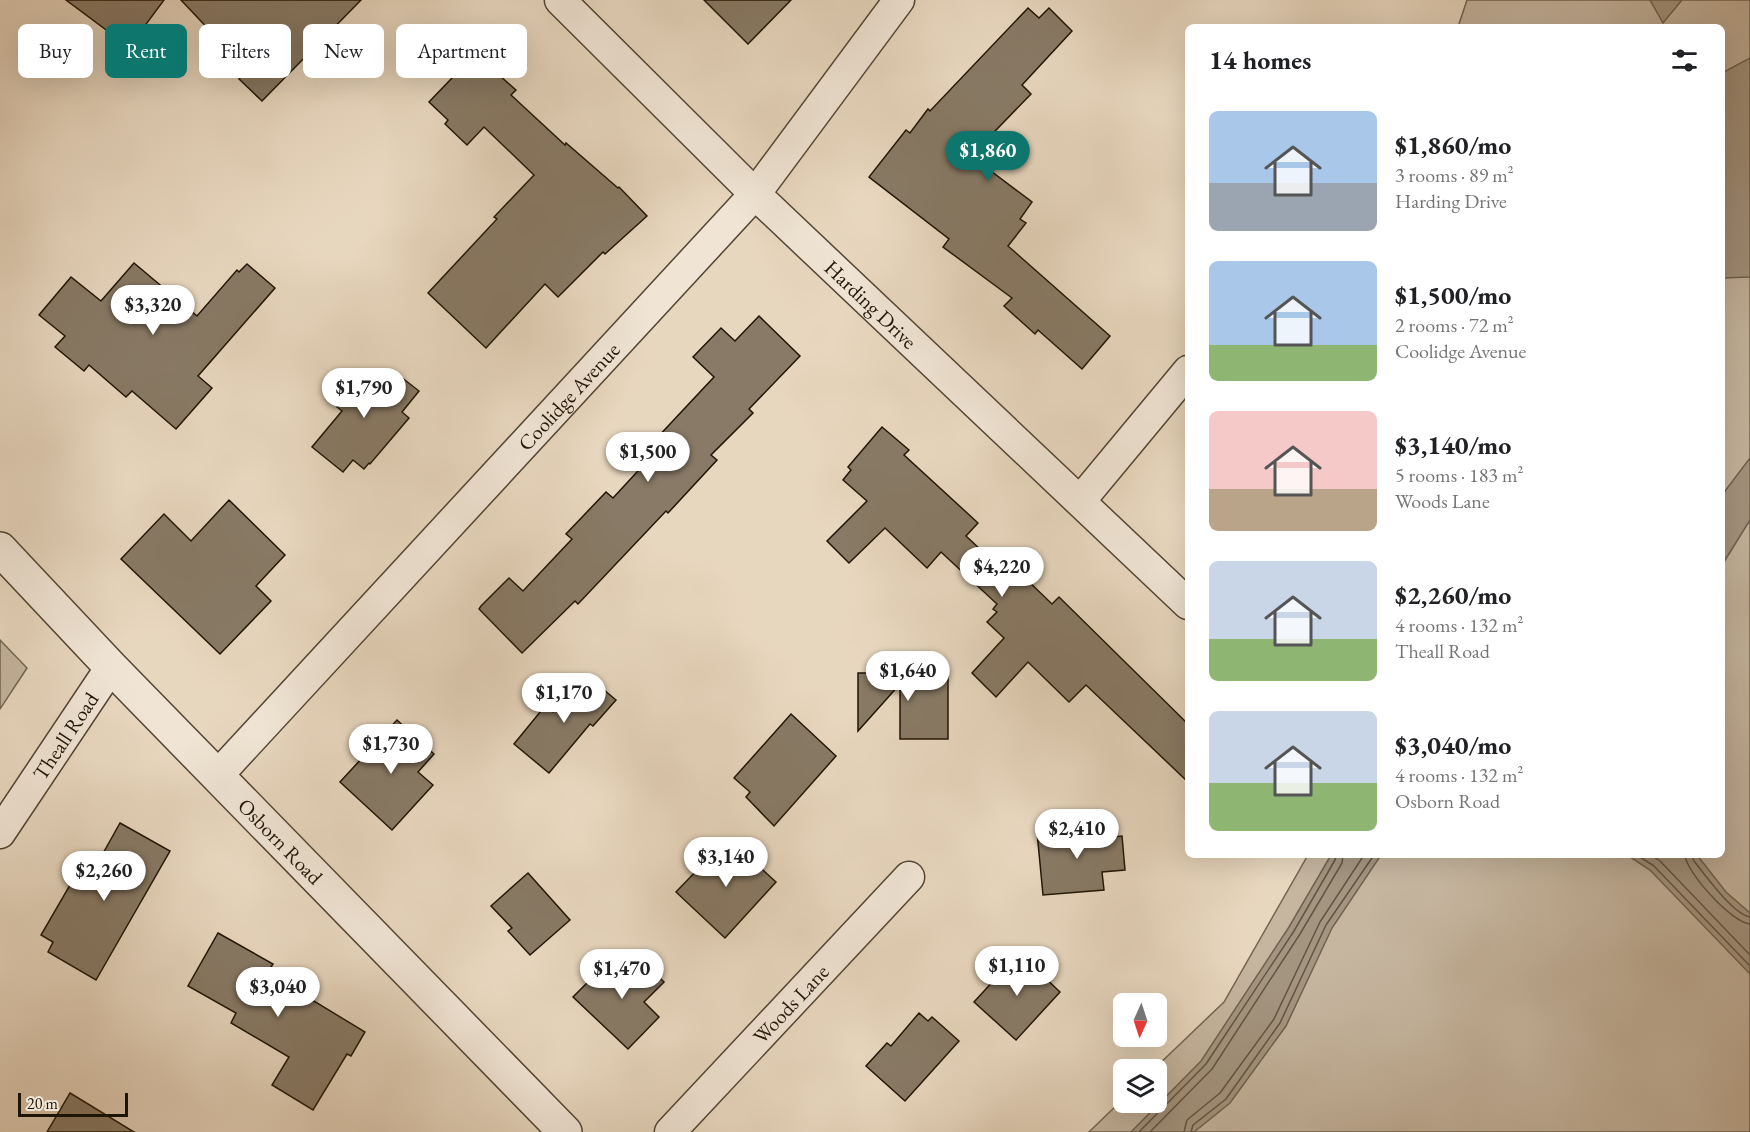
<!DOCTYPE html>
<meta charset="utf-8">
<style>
:root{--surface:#fff;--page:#f2f2f2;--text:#202124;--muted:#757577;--accent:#0f766e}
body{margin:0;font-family:"EB Garamond",serif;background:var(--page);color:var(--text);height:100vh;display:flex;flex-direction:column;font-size:22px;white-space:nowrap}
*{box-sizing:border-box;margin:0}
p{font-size:20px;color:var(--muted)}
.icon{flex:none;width:33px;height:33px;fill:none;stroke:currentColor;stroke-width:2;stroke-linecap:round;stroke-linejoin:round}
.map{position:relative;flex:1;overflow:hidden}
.sheet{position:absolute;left:1185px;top:24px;width:540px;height:834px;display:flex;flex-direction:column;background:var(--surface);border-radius:9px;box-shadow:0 6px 24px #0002}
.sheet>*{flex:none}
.top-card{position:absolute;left:18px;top:24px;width:570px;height:54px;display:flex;gap:12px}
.needle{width:39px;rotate:183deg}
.buttons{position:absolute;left:1113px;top:993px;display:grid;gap:12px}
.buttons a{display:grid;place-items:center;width:54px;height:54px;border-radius:9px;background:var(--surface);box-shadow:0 6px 24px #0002;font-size:30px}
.scale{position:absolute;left:18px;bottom:15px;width:110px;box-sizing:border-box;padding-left:6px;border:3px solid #1f1506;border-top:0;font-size:16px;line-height:21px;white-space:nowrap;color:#1f1506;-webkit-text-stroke:4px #f0e5d5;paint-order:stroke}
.price{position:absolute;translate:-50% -51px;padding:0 14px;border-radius:21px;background:#fff;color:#222;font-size:20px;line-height:39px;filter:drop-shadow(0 2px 3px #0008)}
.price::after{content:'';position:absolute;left:50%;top:36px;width:18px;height:14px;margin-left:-9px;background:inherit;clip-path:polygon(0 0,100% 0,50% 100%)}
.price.active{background:var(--accent);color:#fff}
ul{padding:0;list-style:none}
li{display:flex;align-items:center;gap:18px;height:150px;padding:0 24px}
li span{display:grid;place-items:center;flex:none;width:168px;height:120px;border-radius:9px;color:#555}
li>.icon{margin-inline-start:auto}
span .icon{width:72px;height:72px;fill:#fffc;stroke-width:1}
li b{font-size:26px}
h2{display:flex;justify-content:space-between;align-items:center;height:72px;padding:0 24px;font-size:26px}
.pill{padding:0 21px;border-radius:9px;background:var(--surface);box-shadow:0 6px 24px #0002;font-size:21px;line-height:54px}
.pill.active{background:var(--accent);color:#fff}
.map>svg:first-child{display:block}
.green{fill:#c6b6a0;stroke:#726653;stroke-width:1.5}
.water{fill:#a49580;stroke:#6f624f;stroke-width:1.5}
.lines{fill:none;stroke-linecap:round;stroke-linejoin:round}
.shore{stroke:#625543;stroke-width:1.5}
.building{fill:#887a66;stroke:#1f1506;stroke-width:1.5}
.minor-casing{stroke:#514634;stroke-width:33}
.tertiary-casing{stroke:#514634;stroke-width:36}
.minor{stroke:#f0e5d5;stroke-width:30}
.tertiary{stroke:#f0e5d5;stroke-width:33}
.labels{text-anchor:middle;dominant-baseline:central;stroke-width:6;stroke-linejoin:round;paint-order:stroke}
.street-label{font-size:21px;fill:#1f1506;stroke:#f0e5d5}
</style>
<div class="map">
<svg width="1750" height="1132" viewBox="0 0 1750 1132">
<rect width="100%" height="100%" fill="#e8d7bf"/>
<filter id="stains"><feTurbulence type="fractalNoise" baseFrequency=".00333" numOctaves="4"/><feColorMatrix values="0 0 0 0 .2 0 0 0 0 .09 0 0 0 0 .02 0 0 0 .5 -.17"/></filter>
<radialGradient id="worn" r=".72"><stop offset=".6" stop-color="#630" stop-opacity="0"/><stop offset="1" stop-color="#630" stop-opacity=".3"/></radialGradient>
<g class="green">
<polygon points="1467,0 1750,0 1750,1132 1089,1132 1123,1099 1124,1102 1156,1102 1156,1070 1154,1069 1224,1002 1308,855 1722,855 1722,27 1458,27"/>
<polygon points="0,640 27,668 0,709"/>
</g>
<g class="water">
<polygon points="1650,0 1682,0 1663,23"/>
<polygon points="1750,58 1750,277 1722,278 1722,73"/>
<polygon points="1750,458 1750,520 1722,565 1722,495"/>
<polygon points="1331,855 1381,855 1332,928 1286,1026 1230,1103 1194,1132 1131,1132 1201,1061 1289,927"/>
<polygon points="1627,855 1697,855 1726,892 1750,913 1750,974 1650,870"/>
</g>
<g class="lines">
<g class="shore">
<polyline points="1637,855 1654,866 1750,966"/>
<polyline points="1651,855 1660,861 1750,955"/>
<path d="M1685,855C1686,872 1732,923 1750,924"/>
<path d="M1692,855L1694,861C1705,875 1733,914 1750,917"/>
<polyline points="1139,1132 1206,1064 1294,931 1335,860 1336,855"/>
<polyline points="1150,1132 1212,1069 1300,934 1342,863 1343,855"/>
<polyline points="1184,1132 1187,1120 1220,1093 1274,1019 1320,922 1364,855"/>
<polyline points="1191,1132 1193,1125 1226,1099 1280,1023 1326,925 1374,855"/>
</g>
</g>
<g class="building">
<polygon points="66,0 164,0 129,47"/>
<polygon points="181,0 361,0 262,101 239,79 247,70"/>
<polygon points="704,0 791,0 748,44"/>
<polygon points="1028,8 1039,18 1049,8 1072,31 1022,85 1031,94 971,156 1032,202 1020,219 1026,223 1008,246 1110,336 1082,369 1038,330 1035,334 1004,306 1012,298 943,247 949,239 869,177 906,130 910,133 928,109 930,111"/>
<polygon points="475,54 516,90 511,95 565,145 566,143 618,188 619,187 647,216 605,254 603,252 558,297 545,284 486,348 428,293 497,219 494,217 534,175 484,127 467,145 445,124 448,120 429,102"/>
<polygon points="134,263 197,316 237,270 239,272 247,264 275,288 198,376 212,388 176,429 132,391 126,397 89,365 84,371 55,347 65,336 39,315 71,277 101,301"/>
<polygon points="759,316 800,356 749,409 753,413 711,455 717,460 668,513 666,511 578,604 575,601 522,653 479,609 481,606 509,578 523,591 572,539 566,534 606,492 613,498 661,446 655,440 714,377 693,357 721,328 735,341"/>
<polygon points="345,369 373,393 392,370 419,391 402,412 409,418 370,464 369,463 364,469 353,460 343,472 312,447 342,411 337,407 340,404 325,392"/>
<polygon points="882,427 909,450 904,455 978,523 966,536 1017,584 1024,577 1052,604 1059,597 1188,724 1188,782 1086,685 1069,702 1028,662 996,697 972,673 1004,638 987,622 997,612 993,609 997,604 941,552 927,568 885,528 849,563 827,541 867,501 843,480 851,470 848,467"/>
<polygon points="229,500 285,555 256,586 271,601 220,654 121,559 164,514 191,541"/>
<polygon points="858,673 948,673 948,739 900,739 900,684 858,731"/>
<polygon points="585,674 616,700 593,726 590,724 549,773 514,744 545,706 553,712"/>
<polygon points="791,714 836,756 774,826 746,797 750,792 734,778"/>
<polygon points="397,720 434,754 418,772 433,785 392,830 340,782"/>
<polygon points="120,823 170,851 96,980 48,952 53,942 41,935 81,866 92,873"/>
<polygon points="1094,827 1095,839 1122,836 1125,870 1102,872 1104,890 1043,895 1037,832"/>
<polygon points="728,838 776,882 725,938 676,892"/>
<polygon points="528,873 570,920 530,955 508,931 512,928 491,906"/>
<polygon points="218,933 273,964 271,967 298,982 294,989 365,1032 351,1056 347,1054 313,1110 272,1085 289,1057 231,1023 236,1013 188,986"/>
<polygon points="1019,953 1060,992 1016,1040 974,1002"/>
<polygon points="637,956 664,982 644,1002 659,1017 628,1049 573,997 606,964 618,975"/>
<polygon points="919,1013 928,1021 932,1017 959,1041 905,1101 866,1066 887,1043 891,1046"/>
<polygon points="70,1093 134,1132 47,1132"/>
</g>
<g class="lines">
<g class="minor-casing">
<g id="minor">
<path id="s1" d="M560,0L755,194L1188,604"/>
<polyline points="1080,501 1188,371"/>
<path id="s2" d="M218,775L755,194L899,0"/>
<path id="s3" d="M0,833L111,667"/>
<path id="s4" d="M670,1132L909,877"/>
</g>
</g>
<g class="tertiary-casing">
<g id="tertiary">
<path id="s5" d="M0,549L111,667L565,1132"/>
</g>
</g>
<use href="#minor" class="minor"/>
<use href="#tertiary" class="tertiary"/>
</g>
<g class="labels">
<g class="street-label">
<text stroke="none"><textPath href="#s1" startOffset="435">Harding Drive</textPath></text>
<text stroke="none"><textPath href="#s2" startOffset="516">Coolidge Avenue</textPath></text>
<text stroke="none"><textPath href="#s3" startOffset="117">Theall Road</textPath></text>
<text stroke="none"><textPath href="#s5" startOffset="405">Osborn Road</textPath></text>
<text stroke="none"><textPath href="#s4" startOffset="176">Woods Lane</textPath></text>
</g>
</g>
<rect width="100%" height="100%" filter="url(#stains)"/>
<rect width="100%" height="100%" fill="url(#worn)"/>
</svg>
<div class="buttons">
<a><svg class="needle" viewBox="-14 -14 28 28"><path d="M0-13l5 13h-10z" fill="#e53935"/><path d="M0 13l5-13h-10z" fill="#757577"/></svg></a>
<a><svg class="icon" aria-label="layers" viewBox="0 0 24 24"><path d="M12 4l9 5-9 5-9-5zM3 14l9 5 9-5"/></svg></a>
</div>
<div class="scale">20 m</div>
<b class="price active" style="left:988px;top:182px">$1,860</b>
<b class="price" style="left:153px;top:336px">$3,320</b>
<b class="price" style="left:364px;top:419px">$1,790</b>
<b class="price" style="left:648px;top:483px">$1,500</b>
<b class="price" style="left:1002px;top:598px">$4,220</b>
<b class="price" style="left:908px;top:702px">$1,640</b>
<b class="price" style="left:564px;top:724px">$1,170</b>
<b class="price" style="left:391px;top:775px">$1,730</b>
<b class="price" style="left:1077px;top:860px">$2,410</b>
<b class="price" style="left:726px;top:888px">$3,140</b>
<b class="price" style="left:104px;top:902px">$2,260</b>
<b class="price" style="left:1017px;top:997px">$1,110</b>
<b class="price" style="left:622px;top:1000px">$1,470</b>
<b class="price" style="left:278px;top:1018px">$3,040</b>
<div class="top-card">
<a class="pill">Buy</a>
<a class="pill active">Rent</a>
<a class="pill">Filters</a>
<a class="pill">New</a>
<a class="pill">Apartment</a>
</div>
<section class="sheet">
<h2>14 homes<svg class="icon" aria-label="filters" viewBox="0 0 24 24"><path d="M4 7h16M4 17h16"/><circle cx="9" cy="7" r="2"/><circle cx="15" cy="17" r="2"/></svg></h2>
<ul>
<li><span style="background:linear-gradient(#a9c7e8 60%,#9aa5b1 0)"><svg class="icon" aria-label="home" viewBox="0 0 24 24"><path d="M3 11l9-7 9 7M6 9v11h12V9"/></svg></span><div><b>$1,860/mo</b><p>3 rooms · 89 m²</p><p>Harding Drive</p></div></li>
<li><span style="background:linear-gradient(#a9c7e8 70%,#8fb573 0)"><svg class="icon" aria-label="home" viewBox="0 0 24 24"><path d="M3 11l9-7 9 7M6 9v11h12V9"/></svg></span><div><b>$1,500/mo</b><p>2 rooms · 72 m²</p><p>Coolidge Avenue</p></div></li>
<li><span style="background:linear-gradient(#f6c9c9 65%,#b9a48a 0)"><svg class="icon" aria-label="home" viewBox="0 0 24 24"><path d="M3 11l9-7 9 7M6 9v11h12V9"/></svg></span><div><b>$3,140/mo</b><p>5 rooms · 183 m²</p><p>Woods Lane</p></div></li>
<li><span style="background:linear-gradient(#c9d6e8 65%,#8fb573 0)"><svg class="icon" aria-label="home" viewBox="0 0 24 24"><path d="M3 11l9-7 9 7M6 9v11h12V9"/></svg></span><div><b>$2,260/mo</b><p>4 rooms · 132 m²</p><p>Theall Road</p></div></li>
<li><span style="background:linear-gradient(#c9d6e8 60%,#8fb573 0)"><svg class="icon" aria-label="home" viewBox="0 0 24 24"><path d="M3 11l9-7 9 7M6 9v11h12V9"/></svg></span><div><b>$3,040/mo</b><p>4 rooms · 132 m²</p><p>Osborn Road</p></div></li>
</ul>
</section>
</div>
